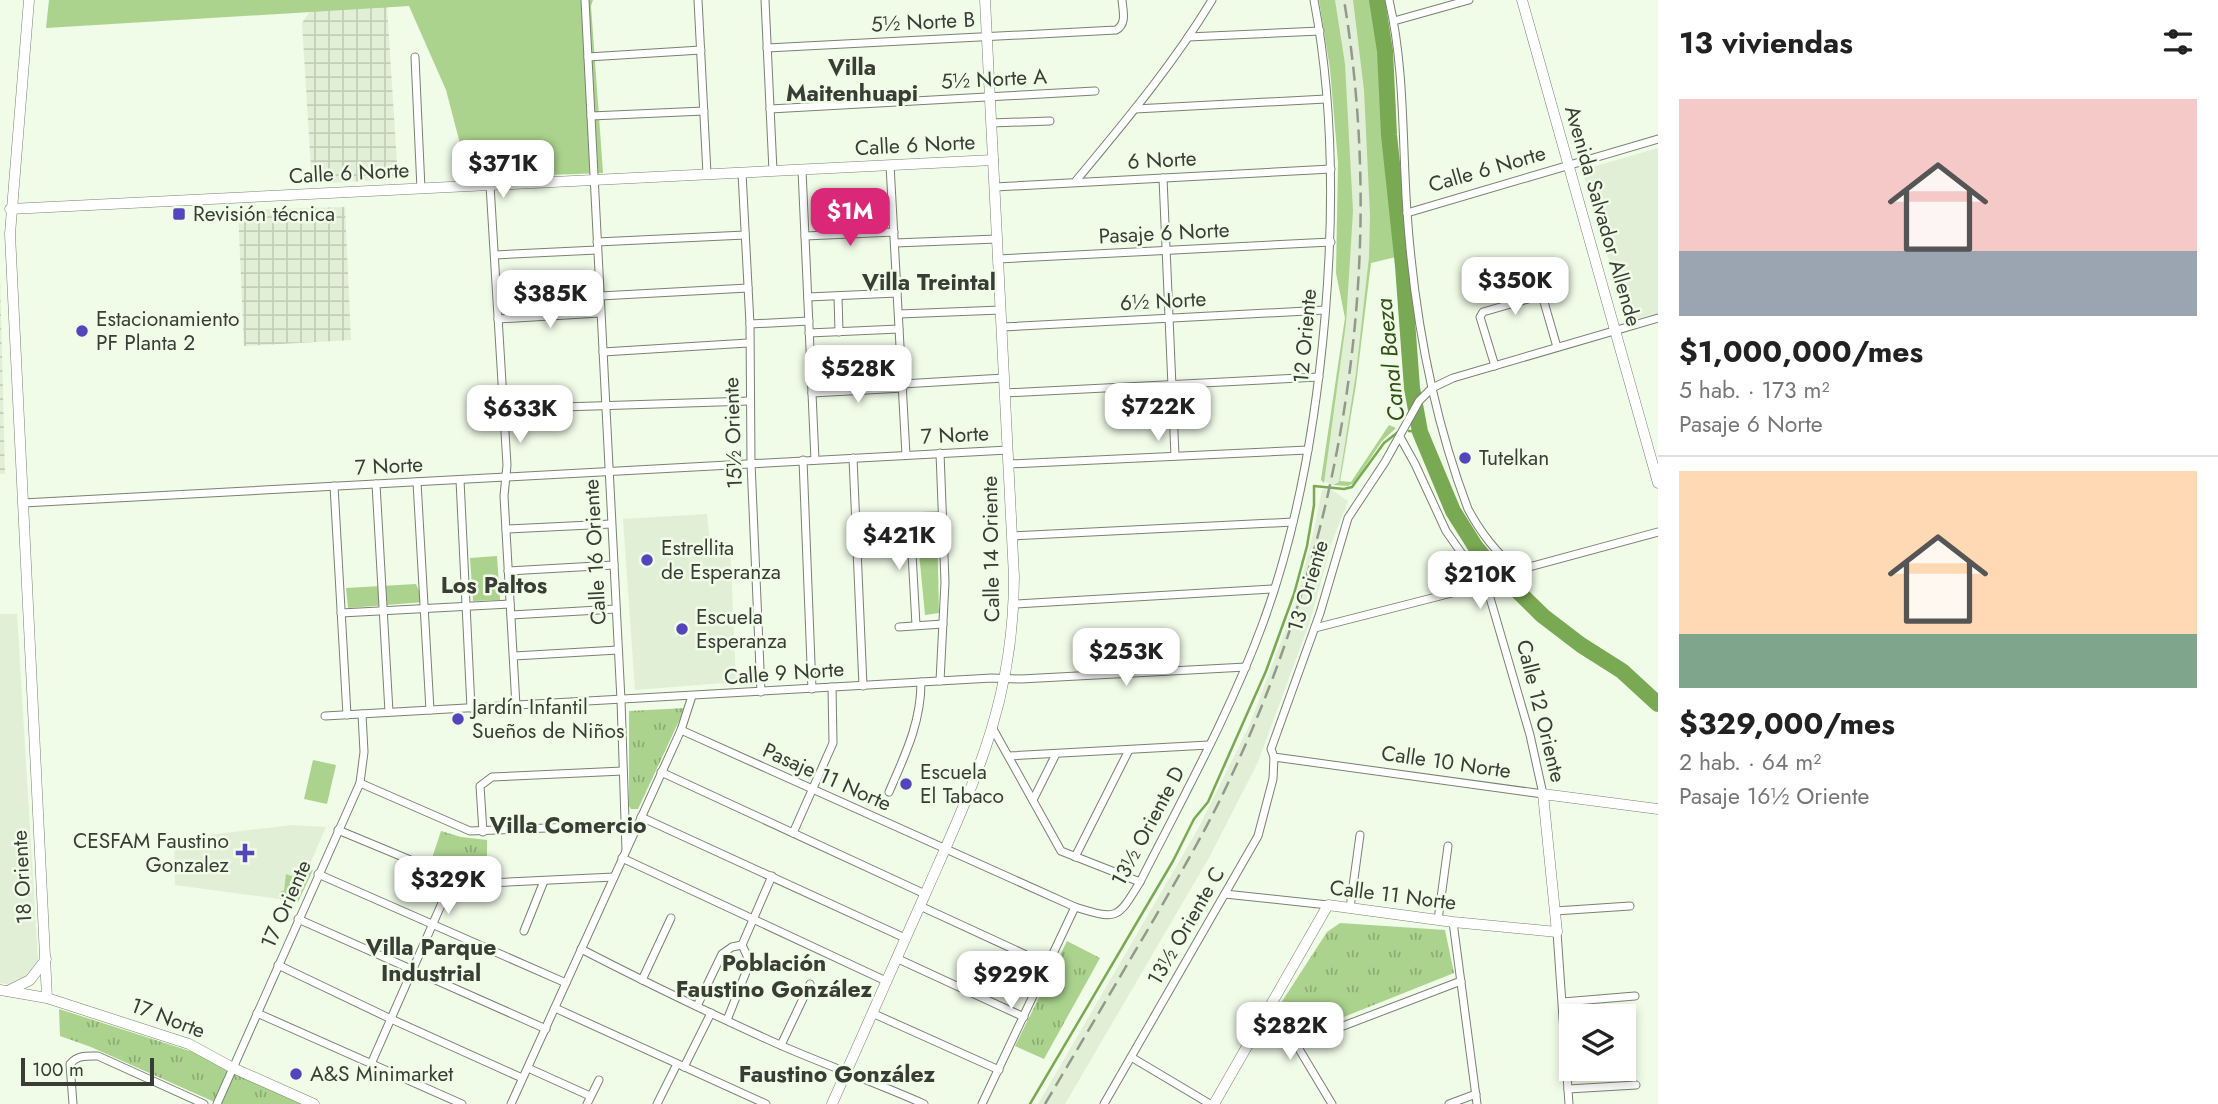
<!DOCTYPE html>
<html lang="es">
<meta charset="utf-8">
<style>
:root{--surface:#fff;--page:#f2f2f2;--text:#222;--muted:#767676;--line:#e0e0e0;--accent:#db2777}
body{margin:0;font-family:Jost,sans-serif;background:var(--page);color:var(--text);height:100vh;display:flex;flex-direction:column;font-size:26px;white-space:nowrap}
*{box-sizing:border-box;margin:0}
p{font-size:23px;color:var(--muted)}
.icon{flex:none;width:38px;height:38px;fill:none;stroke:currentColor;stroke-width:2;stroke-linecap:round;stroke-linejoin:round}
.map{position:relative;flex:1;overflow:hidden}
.sheet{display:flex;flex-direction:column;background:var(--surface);width:560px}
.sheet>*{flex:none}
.fabs{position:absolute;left:1559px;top:1004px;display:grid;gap:14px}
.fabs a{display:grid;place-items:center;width:77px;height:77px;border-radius:0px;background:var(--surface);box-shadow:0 4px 10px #0003;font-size:35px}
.scale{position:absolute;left:21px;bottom:18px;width:133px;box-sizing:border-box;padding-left:7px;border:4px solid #393d36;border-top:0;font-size:19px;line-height:24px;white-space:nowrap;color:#393d36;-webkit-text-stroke:5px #f0fbe8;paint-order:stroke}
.price{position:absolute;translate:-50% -60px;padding:0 16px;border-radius:14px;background:#fff;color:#222;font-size:23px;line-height:46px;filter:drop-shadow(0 2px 4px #0008)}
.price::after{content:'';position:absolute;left:50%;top:42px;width:21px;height:16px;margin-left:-10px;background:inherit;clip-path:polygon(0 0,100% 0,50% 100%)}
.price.active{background:var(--accent);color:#fff}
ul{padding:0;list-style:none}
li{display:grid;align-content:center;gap:14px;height:371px;padding:0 21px}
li+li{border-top:2px solid var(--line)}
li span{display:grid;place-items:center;height:217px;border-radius:0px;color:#555}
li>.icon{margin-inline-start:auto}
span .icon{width:126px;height:126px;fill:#fffc;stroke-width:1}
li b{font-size:30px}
h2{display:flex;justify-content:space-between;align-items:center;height:84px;padding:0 21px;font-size:30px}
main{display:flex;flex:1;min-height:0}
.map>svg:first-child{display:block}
.built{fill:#e1efd7}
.industrial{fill:url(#industrial-grid)}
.green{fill:#abd38d}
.park{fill:url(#park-tufts)}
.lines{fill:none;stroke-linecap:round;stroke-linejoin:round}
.stream{stroke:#7aa953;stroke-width:2.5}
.river{stroke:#7aa953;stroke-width:16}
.street-casing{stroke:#798272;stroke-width:9}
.secondary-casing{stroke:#798272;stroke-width:11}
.street{stroke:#fff;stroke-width:7}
.secondary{stroke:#fff;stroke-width:10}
.rail{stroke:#91988c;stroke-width:2.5;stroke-dasharray:14 7;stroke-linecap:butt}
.poi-dot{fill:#5345bc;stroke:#f0fbe8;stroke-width:2.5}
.labels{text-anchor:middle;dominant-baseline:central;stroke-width:5;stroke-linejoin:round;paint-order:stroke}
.street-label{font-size:21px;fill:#393d36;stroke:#f0fbe8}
.poi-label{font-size:21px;fill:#393d36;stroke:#f0fbe8;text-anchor:start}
.neighbourhood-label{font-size:23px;font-weight:bold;fill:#393d36;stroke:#f0fbe8}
.water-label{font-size:23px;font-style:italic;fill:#315013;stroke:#f0fbe8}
</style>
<main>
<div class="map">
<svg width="1658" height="1104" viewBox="0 0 1658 1104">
<defs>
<pattern id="industrial-grid" width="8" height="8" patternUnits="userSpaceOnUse" patternTransform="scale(1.75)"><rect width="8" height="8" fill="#e1efd7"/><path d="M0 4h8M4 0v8" fill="none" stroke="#c2ceb9"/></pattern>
<pattern id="park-tufts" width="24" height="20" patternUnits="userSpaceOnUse" patternTransform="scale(1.75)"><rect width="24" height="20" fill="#abd38d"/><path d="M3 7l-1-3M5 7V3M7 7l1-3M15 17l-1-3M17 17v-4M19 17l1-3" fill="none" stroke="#8cac74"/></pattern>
</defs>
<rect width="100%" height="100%" fill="#f0fbe8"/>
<g class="built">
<polygon points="1334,0 1361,0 1385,259 1371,263 1345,458 1340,481 1333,485 1321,480 1345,318"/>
<polygon points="1658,148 1658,313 1627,321 1582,170"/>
<polygon points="1326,489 1332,490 1348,501 1332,542 1310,621 1258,762 1210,856 1065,1104 1038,1104 1198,829 1249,726 1295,605 1314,530 1322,490"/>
<polygon points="707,514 710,543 730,542 736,682 635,690 623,519"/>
<polygon points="0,614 17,614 38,961 28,977 11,985 0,983"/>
<polygon points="293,825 326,827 294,901 175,885 174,839"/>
</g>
<g class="industrial">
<polygon points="387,7 398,179 312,184 302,23 310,11"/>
<polygon points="345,207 351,340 244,346 238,210"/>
<polygon points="0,274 5,474 0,474"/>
</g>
<g class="green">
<polygon points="49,0 593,0 591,6 603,173 469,178 446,90 409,6 46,28"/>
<polygon points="1319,0 1335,0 1345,64 1353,211 1346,323 1324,483 1321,480 1345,318 1336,273 1338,163 1330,69"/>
<polygon points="1353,0 1371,0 1376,28 1396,257 1371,263 1356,385 1340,481 1351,482 1389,425 1396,428 1382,441 1354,483 1348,486 1333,485 1339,482 1356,373 1369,257 1370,215 1364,90"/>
<polygon points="937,520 939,613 925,615 916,521"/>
<polygon points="497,556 500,600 473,601 470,558"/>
<polygon points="416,584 424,602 348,608 346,588"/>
<polygon points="313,760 336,765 327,804 304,799"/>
<polygon points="304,867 313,870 298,902 280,899 281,891 284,891 286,874 294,877 298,883"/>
</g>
<g class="park">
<polygon points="685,708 638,809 631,809 629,806 629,711"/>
<polygon points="441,831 461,837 487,840 487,875 471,877 431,861"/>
<polygon points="1340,923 1445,930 1454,973 1301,1034 1281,1003 1327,932"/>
<polygon points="1067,941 1100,958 1044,1059 1015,1046"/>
<polygon points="59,1009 193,1052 308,1104 219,1104 91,1047 60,1036"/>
</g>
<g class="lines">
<g class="stream">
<polyline points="1409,431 1420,432"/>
<polyline points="1030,1104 1173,861 1194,819 1208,802 1266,671 1294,594 1307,546 1314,505 1314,486 1344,489 1352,487 1384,443 1398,432"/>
</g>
<polyline class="river" points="1377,0 1385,51 1389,135 1403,266 1412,388 1420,432 1453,511 1475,546 1489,563 1543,616 1581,645 1622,671 1658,704"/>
<g class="street-casing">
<g id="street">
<polyline points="585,0 621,700 626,850"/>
<polyline points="698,0 707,174"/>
<polyline points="765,0 773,171"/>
<path d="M1389,0C1405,69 1402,142 1407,212C1414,313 1432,414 1468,509C1479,530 1498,556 1518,570L1658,532"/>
<polyline points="1394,21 1469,0"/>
<polyline points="1188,37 1320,31"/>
<path d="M767,48L1116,30C1127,24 1123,11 1122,0"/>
<polyline points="415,57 421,189"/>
<polyline points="588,57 701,50"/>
<polyline points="770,109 1095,91"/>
<polyline points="1135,109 1326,99"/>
<polyline points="591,116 704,111"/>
<polyline points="991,123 1050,121"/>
<polyline points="890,165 906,455"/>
<polyline points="802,170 815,460"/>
<polyline points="742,173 750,324 751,463 761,692"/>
<polyline points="1163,178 1175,456"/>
<path d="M1075,182C1123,124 1173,65 1212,0"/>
<polyline points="490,185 507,465 504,496 516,706"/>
<polyline points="995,187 1331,169"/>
<polyline points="1407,213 1658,139"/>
<polyline points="805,236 894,232"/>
<polyline points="597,242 745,235"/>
<polyline points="895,243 997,239"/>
<polyline points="495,255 597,250"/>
<polyline points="998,259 1331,242"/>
<polyline points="600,296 748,288"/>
<polyline points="838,296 839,332"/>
<polyline points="808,297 897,293"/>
<polyline points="899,314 1001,310"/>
<polyline points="498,319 600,313"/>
<polyline points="750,324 809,321"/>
<polyline points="1002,327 1325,310"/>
<polyline points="809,333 899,329"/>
<polyline points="603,352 748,343"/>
<polyline points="1495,366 1480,317 1483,312 1542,295 1557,347"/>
<polyline points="902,384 1004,378"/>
<polyline points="812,393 903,388"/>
<polyline points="1005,393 1319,377"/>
<polyline points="504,409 750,401"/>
<polyline points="1400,437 1415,464 1446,531 1488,591 1530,735 1543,794 1274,757 1271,749 1320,613 1348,518 1385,462 1419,401 1432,388 1453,378 1658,318"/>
<polyline points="853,458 863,686"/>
<polyline points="803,460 812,689"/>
<polyline points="1009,464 1308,450"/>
<polyline points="460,480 471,708"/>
<polyline points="417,482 430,710"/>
<polyline points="376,484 389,712"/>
<polyline points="334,486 347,715"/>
<polyline points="23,503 1008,450"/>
<polyline points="898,517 942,516"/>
<polyline points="910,518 916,625"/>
<polyline points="506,529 611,524"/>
<polyline points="1012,536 1293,522"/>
<polyline points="508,571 614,565"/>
<polyline points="1014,604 1273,589"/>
<polyline points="341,613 510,604"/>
<polyline points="511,615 616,609"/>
<polyline points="899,627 943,624"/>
<polyline points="1315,628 1483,585"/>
<polyline points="514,656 618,650"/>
<polyline points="940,681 945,582 940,453"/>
<polyline points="325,716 992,678 1021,679 1246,667"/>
<polyline points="993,729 1061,851 1140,882"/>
<polyline points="681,730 1075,907"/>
<polyline points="1009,756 1209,745"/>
<polyline points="661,772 925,894"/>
<polyline points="360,783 470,831 625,825"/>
<path d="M889,792C905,755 921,723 921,682"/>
<polyline points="1033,800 1056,754"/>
<polyline points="641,817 905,938"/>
<polyline points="338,830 468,884 614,877"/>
<polyline points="483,832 480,786 492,777 623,771"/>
<polyline points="793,833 833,743 832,687"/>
<polyline points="1075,857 1129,750"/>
<polyline points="622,858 886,981"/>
<polyline points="318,874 566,983"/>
<polyline points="1225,894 1328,905"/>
<polyline points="920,906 1048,965"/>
<polyline points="1350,908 1360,835"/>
<polyline points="1555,911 1630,906"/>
<polyline points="298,919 546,1029"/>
<polyline points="1438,920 1448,846"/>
<polyline points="1453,922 1477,1104"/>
<polyline points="524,931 544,881"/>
<polyline points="1557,932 1569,1104"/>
<polyline points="742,945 772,876"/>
<path d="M581,949C647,983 713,1015 780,1045C828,1066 877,1083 924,1104"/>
<polyline points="896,958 1024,1017"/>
<polyline points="278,965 391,1019 522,1078"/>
<polyline points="642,980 671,918"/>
<polyline points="1563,1002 1635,996"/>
<polyline points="697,1006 722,954 732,947 742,945"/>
<polyline points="1270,1007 1296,1044 1332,1104"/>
<polyline points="555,1008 766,1104"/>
<polyline points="257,1013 462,1104"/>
<polyline points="872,1013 999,1070"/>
<polyline points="727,1020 750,962 742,945"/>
<polyline points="1296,1044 1461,981"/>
<polyline points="781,1045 810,984"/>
<polyline points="1131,1057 1210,1104"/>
<polyline points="371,1064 453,878"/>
<polyline points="684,1067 711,1013"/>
<polyline points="528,1068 590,1096"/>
<polyline points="1568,1089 1636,1085"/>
<path d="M73,1104L70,1064C78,1055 86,1056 98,1056L204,1104"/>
<polyline points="217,1104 360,783 364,752 362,714"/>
<polyline points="511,1104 681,730 692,696"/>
<polyline points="587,1104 599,1080"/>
<polyline points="657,1104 677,1064"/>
<path d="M982,1104L1075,907C1117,920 1117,920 1140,882C1183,797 1230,713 1263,623C1299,525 1316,421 1325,317C1334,211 1334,105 1314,0"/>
<polyline points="1104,1104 1258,836 1273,779 1274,757"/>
<polyline points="1449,1104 1476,1094"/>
</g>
</g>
<g class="secondary-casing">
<g id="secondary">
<polyline points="29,0 10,234 47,998"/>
<polyline points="1522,0 1658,483"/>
<polyline points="10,209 993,160"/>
<polyline points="0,990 47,998 189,1044 233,1068 314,1104"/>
<polyline points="8,991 30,980 46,959"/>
<path d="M832,1104C863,1033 895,962 927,890C975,781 1014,700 1014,577L985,0"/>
<polyline points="1214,1104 1328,905 1453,922 1557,932 1543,794 1658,809"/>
</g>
</g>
<use href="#street" class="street"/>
<use href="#secondary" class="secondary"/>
<path class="rail" d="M1045,1104C1080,1045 1115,985 1150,926C1177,879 1206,831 1229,781C1343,540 1388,265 1344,0"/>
</g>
<g class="poi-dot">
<rect x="172" y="207" width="14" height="14" rx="3.5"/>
<circle cx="82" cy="331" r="7"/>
<circle cx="1465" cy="458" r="7"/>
<circle cx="647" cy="560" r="7"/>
<circle cx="682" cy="629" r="7"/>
<circle cx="458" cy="719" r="7"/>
<circle cx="906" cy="784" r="7"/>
<path d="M241.5 842.5h7v7h7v7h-7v7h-7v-7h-7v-7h7z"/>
<circle cx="296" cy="1074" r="7"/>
</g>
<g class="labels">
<g class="street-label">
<text transform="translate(923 22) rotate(-3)">5½ Norte B</text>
<text transform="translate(994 79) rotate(-3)">5½ Norte A</text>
<text transform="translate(915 145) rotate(-3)">Calle 6 Norte</text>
<text transform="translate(1162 160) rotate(-3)">6 Norte</text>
<text transform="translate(1487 169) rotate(-16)">Calle 6 Norte</text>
<text transform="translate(349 173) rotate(-3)">Calle 6 Norte</text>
<text transform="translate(1603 216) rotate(74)">Avenida Salvador Allende</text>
<text transform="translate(1164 233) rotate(-3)">Pasaje 6 Norte</text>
<text transform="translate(1163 301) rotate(-3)">6½ Norte</text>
<text transform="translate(1305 336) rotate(-85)">12 Oriente</text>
<text transform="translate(733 433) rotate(-92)">15½ Oriente</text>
<text transform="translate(955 435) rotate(-3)">7 Norte</text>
<text transform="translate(389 466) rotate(-3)">7 Norte</text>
<text transform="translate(991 549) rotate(-91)">Calle 14 Oriente</text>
<text transform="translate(595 552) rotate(-93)">Calle 16 Oriente</text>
<text transform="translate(1308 586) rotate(-73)">13 Oriente</text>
<text transform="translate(784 673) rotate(-4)">Calle 9 Norte</text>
<text transform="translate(1541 711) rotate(76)">Calle 12 Oriente</text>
<text transform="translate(1446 762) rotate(8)">Calle 10 Norte</text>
<text transform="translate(827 777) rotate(24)">Pasaje 11 Norte</text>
<text transform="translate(1148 826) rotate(-62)">13½ Oriente D</text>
<text transform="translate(22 877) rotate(-93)">18 Oriente</text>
<text transform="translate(1393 895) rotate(7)">Calle 11 Norte</text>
<text transform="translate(286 904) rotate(-66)">17 Oriente</text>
<text transform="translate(1186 926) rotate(-60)">13½ Oriente C</text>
<text transform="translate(168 1018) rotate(21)">17 Norte</text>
</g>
<g class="poi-label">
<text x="193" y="214">Revisión técnica</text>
<text x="96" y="319">Estacionamiento<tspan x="96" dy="24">PF Planta 2</tspan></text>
<text x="1479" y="458">Tutelkan</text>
<text x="661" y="548">Estrellita<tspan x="661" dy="24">de Esperanza</tspan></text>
<text x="696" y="617">Escuela<tspan x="696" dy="24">Esperanza</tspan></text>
<text x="472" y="707">Jardín Infantil<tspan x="472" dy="24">Sueños de Niños</tspan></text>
<text x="920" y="772">Escuela<tspan x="920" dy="24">El Tabaco</tspan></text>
<text x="229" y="841" text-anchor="end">CESFAM Faustino<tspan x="229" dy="24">Gonzalez</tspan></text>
<text x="310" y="1074">A&amp;S Minimarket</text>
</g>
<g class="neighbourhood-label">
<text x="852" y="67">Villa<tspan x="852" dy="26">Maitenhuapi</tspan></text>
<text x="929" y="282">Villa Treintal</text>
<text x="494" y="585">Los Paltos</text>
<text x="568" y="825">Villa Comercio</text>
<text x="431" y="947">Villa Parque<tspan x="431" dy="26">Industrial</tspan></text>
<text x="774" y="963">Población<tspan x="774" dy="26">Faustino González</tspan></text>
<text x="837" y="1074">Faustino González</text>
</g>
<g class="water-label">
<text transform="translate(1390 360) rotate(-96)">Canal Baeza</text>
</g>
</g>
</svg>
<div class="fabs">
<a><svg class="icon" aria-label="layers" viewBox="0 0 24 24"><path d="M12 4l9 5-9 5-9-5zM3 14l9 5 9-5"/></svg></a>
</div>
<div class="scale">100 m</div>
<b class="price" style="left:503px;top:200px">$371K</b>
<b class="price active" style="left:850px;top:248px">$1M</b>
<b class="price" style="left:1515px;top:317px">$350K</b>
<b class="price" style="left:550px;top:330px">$385K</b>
<b class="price" style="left:858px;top:405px">$528K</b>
<b class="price" style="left:1158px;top:443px">$722K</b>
<b class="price" style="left:520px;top:445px">$633K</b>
<b class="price" style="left:899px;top:572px">$421K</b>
<b class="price" style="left:1480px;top:611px">$210K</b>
<b class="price" style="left:1126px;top:688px">$253K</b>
<b class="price" style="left:448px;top:916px">$329K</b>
<b class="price" style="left:1011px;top:1011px">$929K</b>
<b class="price" style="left:1290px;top:1062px">$282K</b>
</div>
<section class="sheet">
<h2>13 viviendas<svg class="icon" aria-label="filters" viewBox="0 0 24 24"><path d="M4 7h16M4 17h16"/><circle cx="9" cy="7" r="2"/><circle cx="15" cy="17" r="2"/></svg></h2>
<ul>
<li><span style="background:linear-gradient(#f6c9c9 70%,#9aa5b1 0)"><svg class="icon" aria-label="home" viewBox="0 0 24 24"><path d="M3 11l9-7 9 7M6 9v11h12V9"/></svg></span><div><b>$1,000,000/mes</b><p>5 hab. · 173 m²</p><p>Pasaje 6 Norte</p></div></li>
<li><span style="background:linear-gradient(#ffd9b3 75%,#7fa58c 0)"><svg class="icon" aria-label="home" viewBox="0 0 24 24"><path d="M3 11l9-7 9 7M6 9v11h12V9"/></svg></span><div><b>$329,000/mes</b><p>2 hab. · 64 m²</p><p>Pasaje 16½ Oriente</p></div></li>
</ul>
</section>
</main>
